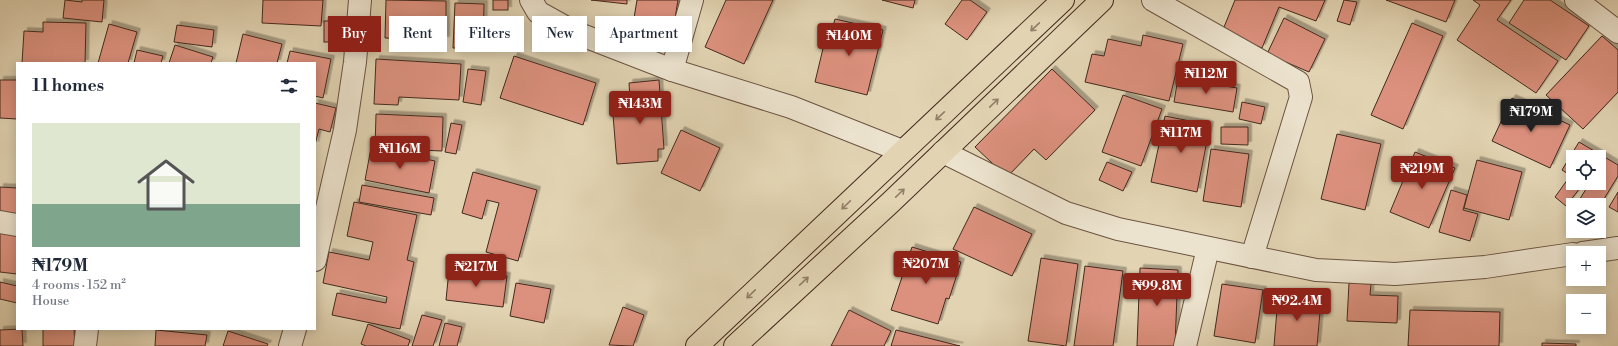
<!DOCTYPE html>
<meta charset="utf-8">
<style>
:root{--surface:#fff;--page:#f6f6f7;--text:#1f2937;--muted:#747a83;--line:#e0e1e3;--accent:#8f2418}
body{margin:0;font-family:"Libre Bodoni",serif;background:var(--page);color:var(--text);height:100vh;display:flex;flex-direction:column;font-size:15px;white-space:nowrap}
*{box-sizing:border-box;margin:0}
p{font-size:13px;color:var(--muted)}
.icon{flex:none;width:22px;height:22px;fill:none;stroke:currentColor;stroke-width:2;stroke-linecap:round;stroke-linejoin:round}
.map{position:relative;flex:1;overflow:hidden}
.sheet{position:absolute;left:16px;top:62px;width:300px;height:268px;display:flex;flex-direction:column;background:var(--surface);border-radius:0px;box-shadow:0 2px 10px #0003}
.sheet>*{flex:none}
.banner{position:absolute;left:328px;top:16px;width:380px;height:36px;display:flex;gap:8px}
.fabs{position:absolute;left:1566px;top:150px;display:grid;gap:8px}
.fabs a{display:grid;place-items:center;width:40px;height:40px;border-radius:0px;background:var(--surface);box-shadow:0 2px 10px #0003;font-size:20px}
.price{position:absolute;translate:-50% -34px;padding:0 9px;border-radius:4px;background:var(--accent);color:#fff;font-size:13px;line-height:26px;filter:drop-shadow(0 1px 2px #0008)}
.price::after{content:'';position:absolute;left:50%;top:24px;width:12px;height:9px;margin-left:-6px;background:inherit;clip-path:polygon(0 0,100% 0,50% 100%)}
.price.on{background:#222;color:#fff}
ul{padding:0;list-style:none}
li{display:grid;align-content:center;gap:8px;height:212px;padding:0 16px}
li+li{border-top:1px solid var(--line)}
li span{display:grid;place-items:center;height:124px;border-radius:0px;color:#555}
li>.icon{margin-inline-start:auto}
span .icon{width:72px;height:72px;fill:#fffc;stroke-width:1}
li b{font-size:17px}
h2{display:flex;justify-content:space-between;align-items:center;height:48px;padding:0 16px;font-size:17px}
.chip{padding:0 14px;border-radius:0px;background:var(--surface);box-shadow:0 2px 10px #0003;font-size:14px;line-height:36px}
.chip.on{background:var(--accent);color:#fff}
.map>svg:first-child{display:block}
.building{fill:#dc917e;stroke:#44291d;filter:url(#shadow)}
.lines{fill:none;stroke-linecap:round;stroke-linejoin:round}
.minor-casing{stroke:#6c5442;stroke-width:24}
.major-casing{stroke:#44291d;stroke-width:24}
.minor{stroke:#ece3ce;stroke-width:22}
.major{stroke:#e2d4b3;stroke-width:22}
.oneway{stroke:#937e68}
</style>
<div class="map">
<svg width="1618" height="346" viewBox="0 0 1618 346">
<defs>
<filter id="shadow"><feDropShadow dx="3.5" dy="-3.5" stdDeviation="0" flood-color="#0004"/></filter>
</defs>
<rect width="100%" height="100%" fill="#e2d4b3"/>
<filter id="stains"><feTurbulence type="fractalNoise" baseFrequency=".005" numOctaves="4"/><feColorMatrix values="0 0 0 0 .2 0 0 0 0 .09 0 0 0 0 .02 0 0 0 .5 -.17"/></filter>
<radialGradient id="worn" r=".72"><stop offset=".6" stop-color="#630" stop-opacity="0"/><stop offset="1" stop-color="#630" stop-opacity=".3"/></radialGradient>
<g class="building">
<polygon points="65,0 82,2 82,0 104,0 102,22 63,18"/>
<polygon points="263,0 323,0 321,26 262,23"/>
<polygon points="386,0 446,1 446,40 385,38"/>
<rect x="493" y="0" width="15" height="10"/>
<polygon points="591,0 627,0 627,4"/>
<polygon points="637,0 678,0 674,24 634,18"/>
<polygon points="726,0 773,0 744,64 705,47"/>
<polygon points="882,0 915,0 913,8"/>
<polygon points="962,0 970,0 987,12 967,40 945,24"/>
<polygon points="1235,0 1325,0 1316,21 1279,7 1262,48 1222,32"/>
<polygon points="1344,0 1357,2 1350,25 1337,21"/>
<polygon points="1386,0 1455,0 1446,22"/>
<polygon points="1473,0 1511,0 1497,20 1558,61 1536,93 1457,40 1480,5"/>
<polygon points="1524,0 1550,0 1589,26 1566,60 1509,23"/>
<polygon points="455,3 484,4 483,49 453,48"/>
<polygon points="1284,18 1325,39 1309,72 1267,54"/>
<polygon points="835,19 883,30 867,95 815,82 825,40 829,41"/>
<rect x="324" y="21" width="17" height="21"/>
<polygon points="43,22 86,23 85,63 22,63 24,31 43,32"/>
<polygon points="1412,23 1443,36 1403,129 1371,115"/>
<polygon points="109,24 137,32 128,63 98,63"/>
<polygon points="177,25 214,30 212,47 174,42"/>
<polygon points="243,34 282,44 277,63 236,63"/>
<polygon points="1143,35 1183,44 1169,101 1085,82 1092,54 1104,56 1108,39 1141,46"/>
<polygon points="1602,36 1618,50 1618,92 1583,129 1546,95"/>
<polygon points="175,45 213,57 211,63 169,63"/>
<polygon points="137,50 163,56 161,63 134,63"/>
<polygon points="290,51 331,59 323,98 315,96 315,63 287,63"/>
<polygon points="514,56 596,83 583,125 500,98"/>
<polygon points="376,59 461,64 459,100 399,97 398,105 374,104"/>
<polygon points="468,69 486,71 481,105 463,102"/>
<polygon points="1052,69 1095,110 1046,160 1034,149 1007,177 975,147"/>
<polygon points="1178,78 1237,88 1233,112 1174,102"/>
<polygon points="0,80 17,80 17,119 0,118"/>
<polygon points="659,80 664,149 658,149 658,161 617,164 613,115 631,114 629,83"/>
<polygon points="1123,95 1162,109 1141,166 1102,152"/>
<polygon points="1512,98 1570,125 1550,168 1492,141"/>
<polygon points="1242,102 1265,107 1261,124 1239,119"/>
<polygon points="315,103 336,108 330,132 319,129 315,145"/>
<polygon points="376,114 443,117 442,151 375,148"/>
<polygon points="1165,116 1210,125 1197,192 1151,182"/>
<polygon points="451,123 462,125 456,154 445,152"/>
<polygon points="1221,127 1248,127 1248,145 1221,144"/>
<polygon points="681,130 720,148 700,191 661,173"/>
<polygon points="1337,134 1381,144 1365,210 1321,199"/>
<polygon points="1579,142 1618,165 1618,176 1599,207 1599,205 1576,205 1588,186 1584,183 1599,183 1599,157 1573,157 1573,177 1562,170"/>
<polygon points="371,148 435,161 429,193 365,180"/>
<polygon points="1211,149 1249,154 1241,207 1203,201"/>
<polygon points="1415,152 1455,168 1429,228 1390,212"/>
<polygon points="1477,160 1522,172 1509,220 1464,208"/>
<polygon points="1107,162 1132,172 1123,191 1099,180"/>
<polygon points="473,172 537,190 518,261 486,252 499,203 487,200 482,219 462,213"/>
<polygon points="1568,179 1580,188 1566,206 1555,197"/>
<polygon points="362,185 434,198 431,215 359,202"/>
<polygon points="0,187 17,188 17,220 0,219"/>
<polygon points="1451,190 1467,195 1463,210 1478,214 1470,241 1439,232"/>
<polygon points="1618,192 1618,212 1609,207"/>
<polygon points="354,202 417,215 407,260 414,262 400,329 332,315 337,293 386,303 387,297 323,283 329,252 369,260 373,242 347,236"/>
<polygon points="974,207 1032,234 1012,276 953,249"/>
<polygon points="0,233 17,234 17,274 0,272"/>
<polygon points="912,247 961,262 949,299 946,298 938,324 891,310"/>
<polygon points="1041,258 1078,264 1066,346 1028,341"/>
<polygon points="1085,266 1123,271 1113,346 1074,346"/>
<polygon points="1140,268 1178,270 1175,346 1137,346"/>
<polygon points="449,270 507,276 503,307 446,300"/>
<polygon points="0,282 17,286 17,303 0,299"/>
<polygon points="516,283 551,289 544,323 510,316"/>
<polygon points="1349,283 1371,284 1370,295 1398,296 1397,323 1347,321"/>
<polygon points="1222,284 1263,290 1255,343 1214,336"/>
<polygon points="1278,297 1321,301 1317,346 1274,346"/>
<polygon points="623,307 644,315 633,346 609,345"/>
<polygon points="849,310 891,331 884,346 831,346"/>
<polygon points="1410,310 1500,312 1499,346 1408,346"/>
<polygon points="422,315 442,320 433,346 412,346"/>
<polygon points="445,323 462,327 457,346 439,346"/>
<polygon points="368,324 410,340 408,346 366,346 361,344"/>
<polygon points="22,329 23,346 0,346 0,330"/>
<polygon points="43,329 74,329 75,346 43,346"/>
<polygon points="156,330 207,335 205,346 155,346"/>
<polygon points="896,330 960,346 891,346"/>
<polygon points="228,331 268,344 267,346 223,346"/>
<polygon points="1542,343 1576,344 1576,346 1542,346"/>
</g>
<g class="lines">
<g class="minor-casing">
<g id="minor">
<polyline points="531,0 538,12 574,32 672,70 791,107 902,151"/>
<polyline points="1153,0 1298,82 1301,97 1252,257"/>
<polyline points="1576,0 1618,32"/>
<polyline points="672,70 692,0"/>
<polyline points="943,152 1066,213 1118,229 1316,270 1395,274 1485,267 1573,254"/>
<polyline points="0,222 17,225"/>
<polyline points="1583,253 1618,248"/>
<polyline points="315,260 345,130 355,62 360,0"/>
<polyline points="85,346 87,329"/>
<polyline points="290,346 295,329"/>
<polyline points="1185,346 1208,248"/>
</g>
</g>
<g class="major-casing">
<g id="major">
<polyline points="697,346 1063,0"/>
<polyline points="735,346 891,202 1102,0"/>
</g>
</g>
<use href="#minor" class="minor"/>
<use href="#major" class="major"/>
</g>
<defs><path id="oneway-shaft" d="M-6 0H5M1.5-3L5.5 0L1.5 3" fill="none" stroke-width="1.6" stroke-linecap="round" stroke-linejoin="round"/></defs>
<g class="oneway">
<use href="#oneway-shaft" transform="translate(1035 27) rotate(137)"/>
<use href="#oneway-shaft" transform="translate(994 103) rotate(-44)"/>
<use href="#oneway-shaft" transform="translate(940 116) rotate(137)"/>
<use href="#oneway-shaft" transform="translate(900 193) rotate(-44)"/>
<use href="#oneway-shaft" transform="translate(846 205) rotate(136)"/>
<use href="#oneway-shaft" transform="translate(804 281) rotate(-43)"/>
<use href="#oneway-shaft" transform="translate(751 294) rotate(136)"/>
</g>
<rect width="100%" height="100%" filter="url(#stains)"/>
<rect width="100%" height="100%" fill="url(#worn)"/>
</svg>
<div class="fabs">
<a><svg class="icon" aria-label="locate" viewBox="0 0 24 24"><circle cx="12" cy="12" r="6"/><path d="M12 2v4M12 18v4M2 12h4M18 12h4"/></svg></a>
<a><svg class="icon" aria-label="layers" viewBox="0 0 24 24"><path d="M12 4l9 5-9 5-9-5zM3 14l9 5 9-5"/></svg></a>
<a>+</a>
<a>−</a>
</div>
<b class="price" style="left:849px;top:57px">₦140M</b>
<b class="price" style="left:1206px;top:95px">₦112M</b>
<b class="price" style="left:640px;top:125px">₦143M</b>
<b class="price on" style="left:1531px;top:133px">₦179M</b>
<b class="price" style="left:1181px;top:154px">₦117M</b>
<b class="price" style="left:400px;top:170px">₦116M</b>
<b class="price" style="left:1422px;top:190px">₦219M</b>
<b class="price" style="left:926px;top:285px">₦207M</b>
<b class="price" style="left:476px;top:288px">₦217M</b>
<b class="price" style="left:1157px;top:307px">₦99.8M</b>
<b class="price" style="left:1297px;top:322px">₦92.4M</b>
<div class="banner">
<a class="chip on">Buy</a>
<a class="chip">Rent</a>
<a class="chip">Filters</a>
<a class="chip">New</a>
<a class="chip">Apartment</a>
</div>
<section class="sheet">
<h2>11 homes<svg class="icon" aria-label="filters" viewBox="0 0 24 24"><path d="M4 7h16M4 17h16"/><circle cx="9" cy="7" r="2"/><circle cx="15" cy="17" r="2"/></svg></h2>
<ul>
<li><span style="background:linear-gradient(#dfe7d0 65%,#7fa58c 0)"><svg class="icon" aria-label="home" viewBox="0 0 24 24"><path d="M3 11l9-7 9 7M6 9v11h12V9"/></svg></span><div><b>₦179M</b><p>4 rooms · 152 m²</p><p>House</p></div></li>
</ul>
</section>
</div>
